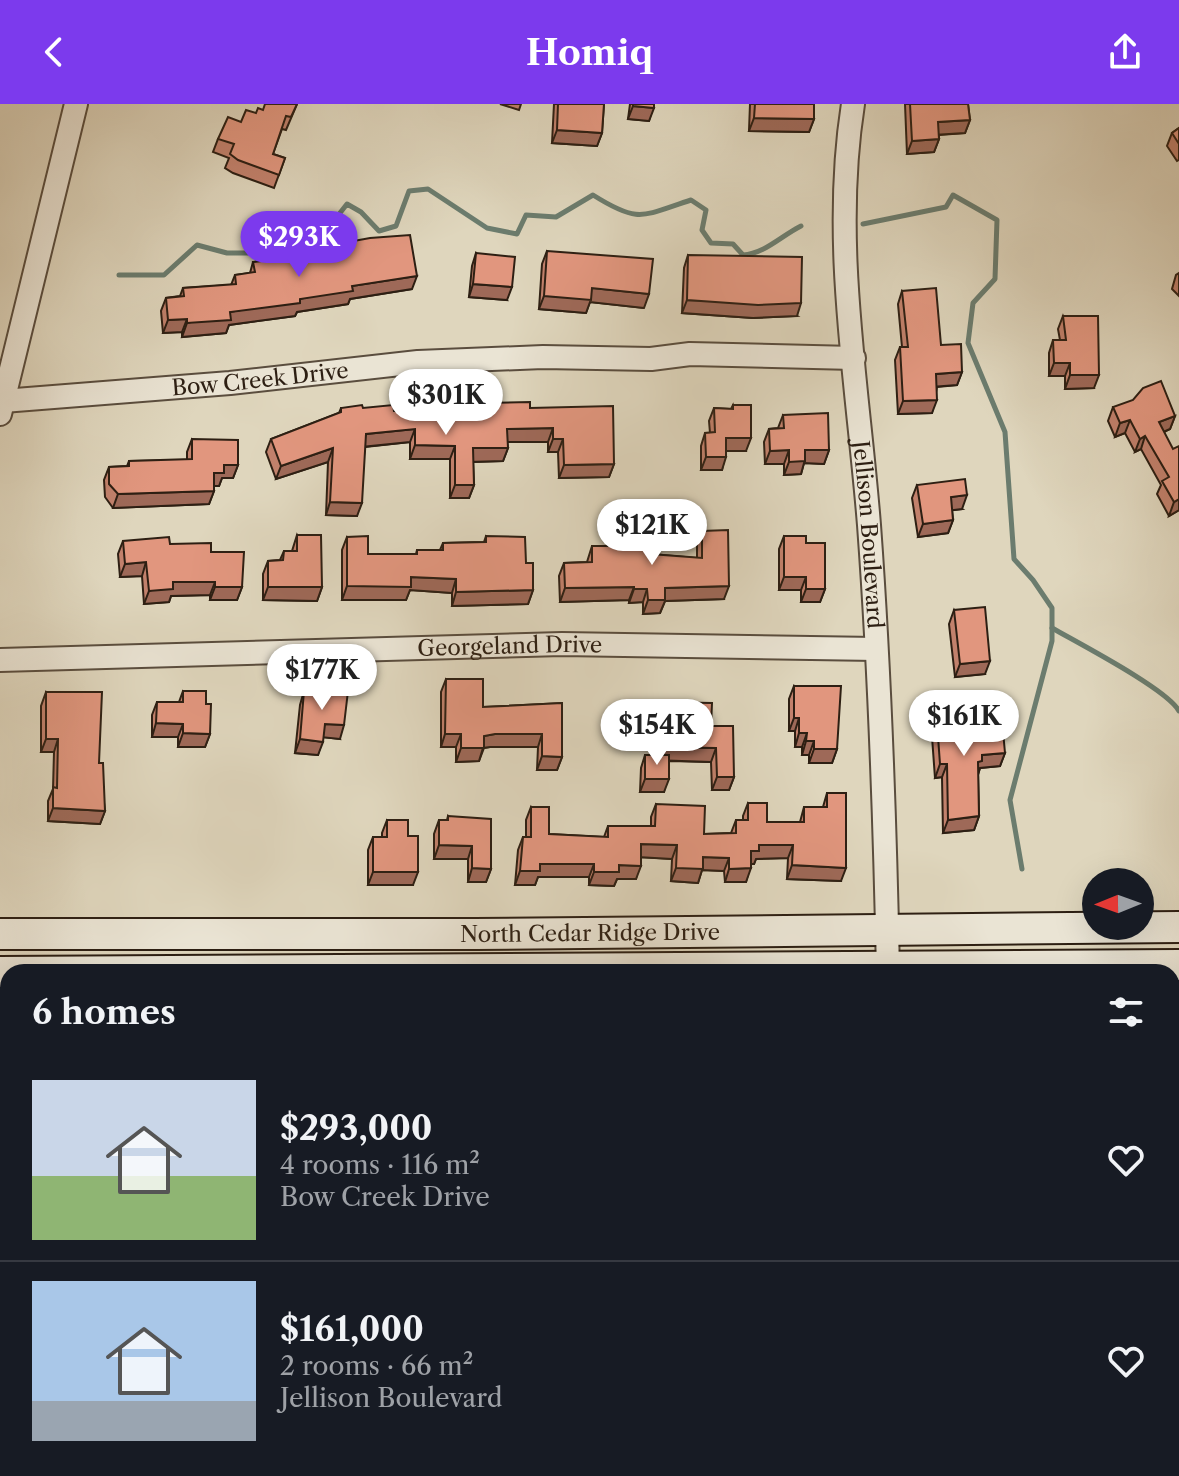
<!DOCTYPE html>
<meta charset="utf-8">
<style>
:root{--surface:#171b24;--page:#242831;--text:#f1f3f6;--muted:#9ea1a6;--line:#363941;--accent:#7c3aed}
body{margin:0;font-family:"Libre Caslon Text",serif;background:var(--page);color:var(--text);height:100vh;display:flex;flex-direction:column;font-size:30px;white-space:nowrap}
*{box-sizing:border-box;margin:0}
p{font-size:26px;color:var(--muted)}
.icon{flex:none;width:44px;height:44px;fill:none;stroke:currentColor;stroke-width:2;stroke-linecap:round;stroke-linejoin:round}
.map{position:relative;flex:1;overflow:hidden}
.sheet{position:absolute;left:0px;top:860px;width:1180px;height:512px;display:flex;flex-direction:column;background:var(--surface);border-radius:24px 24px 0 0;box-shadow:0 8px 32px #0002}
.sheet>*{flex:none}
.needle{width:52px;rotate:269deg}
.controls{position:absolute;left:1082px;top:764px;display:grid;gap:16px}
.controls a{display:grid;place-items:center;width:72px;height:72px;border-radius:50%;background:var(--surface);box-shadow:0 8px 32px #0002;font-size:40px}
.price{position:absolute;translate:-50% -68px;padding:0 18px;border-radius:28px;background:#fff;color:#222;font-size:26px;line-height:52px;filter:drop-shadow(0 2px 4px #0008)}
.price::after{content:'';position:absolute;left:50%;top:48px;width:24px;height:18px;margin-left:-12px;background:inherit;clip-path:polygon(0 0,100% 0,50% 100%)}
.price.selected{background:var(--accent);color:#fff}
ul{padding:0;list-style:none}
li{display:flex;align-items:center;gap:24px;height:200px;padding:0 32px}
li+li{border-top:2px solid var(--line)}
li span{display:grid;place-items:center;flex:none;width:224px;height:160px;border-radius:0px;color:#555}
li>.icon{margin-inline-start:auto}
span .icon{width:96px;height:96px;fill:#fffc;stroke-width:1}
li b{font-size:34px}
h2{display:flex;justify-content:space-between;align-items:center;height:96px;padding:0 32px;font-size:34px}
header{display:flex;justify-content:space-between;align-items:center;height:104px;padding:0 32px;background:var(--accent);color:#fff;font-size:36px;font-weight:800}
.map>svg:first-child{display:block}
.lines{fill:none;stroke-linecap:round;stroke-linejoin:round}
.stream{stroke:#6b7c6e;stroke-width:5}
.lane-casing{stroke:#5a4d3e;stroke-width:15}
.street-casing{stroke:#5a4d3e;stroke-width:26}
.secondary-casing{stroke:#2d1f13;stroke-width:34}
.lane{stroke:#eae4d4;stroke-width:11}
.street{stroke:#eae4d4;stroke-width:22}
.secondary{stroke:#eae4d4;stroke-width:30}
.wall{fill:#c2816c;stroke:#2d1f13;stroke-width:2}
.shaded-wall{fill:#9e6958;stroke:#2d1f13;stroke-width:2}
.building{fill:#e1967e;stroke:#2d1f13;stroke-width:2}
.labels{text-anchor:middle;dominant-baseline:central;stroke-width:6;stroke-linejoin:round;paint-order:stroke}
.street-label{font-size:22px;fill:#2d1f13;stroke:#eae4d4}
</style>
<header><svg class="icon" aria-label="back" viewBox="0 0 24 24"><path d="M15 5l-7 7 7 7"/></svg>Homiq<svg class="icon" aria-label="share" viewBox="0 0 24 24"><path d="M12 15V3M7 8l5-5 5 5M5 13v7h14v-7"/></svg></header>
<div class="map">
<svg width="1179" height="1372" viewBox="0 0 1179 1372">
<rect width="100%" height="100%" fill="#dfd6bd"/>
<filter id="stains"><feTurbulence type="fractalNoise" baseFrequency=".0025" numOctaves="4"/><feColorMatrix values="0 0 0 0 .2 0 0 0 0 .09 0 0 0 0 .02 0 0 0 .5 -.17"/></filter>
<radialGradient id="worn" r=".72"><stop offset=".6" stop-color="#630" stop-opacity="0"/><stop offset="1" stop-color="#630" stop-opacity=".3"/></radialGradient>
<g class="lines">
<g class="stream">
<polyline points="863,120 946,103 953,91 997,116 995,175 973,199 968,239 1005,328 1014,455 1033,476 1052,504 1052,537 1010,696 1022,765"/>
<path d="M119,171H164L197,141L227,149H249L262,127L322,132L347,100L361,108L379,127L396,122L409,87L428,85L487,124L517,130L526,111L556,113L593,91C639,120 642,112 691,96L706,106L702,126L711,139L733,140L743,151C764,150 781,132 801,122"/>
<path d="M1052,524C1078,539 1167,585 1179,607"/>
</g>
<g class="lane-casing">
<g id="lane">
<polyline points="0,917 8,917"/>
<polyline points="0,984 8,984"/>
<polyline points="0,1148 8,1147"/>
<polyline points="1172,1285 1179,1282"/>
<polyline points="188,1364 188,1372"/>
<polyline points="419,1364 419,1372"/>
</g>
</g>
<g class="street-casing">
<g id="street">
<path id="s1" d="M853,0C831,139 858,281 869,421C880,570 885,719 888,868"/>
<path id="s2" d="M3,297L230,279L418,258L543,253L651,255L690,250L854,254"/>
<polyline points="0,310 76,0"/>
<path id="s3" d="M0,556L562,540L876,545"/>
<polyline points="484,1364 485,1372"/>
<polyline points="1062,1364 1066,1372"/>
</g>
</g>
<g class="secondary-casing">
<g id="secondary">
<path id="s4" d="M0,830H475L1179,823"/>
<polyline points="0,868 1179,861"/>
</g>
</g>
<use href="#lane" class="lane"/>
<use href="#street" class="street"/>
<use href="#secondary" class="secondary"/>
</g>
<g class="wall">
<polygon points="297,0 286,26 282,25 273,50 285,54 274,84 233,69 225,64 229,54 213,48 218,35 241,18 256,9 263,6"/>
<polygon points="500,0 521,0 519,6"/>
<polygon points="554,0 604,0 602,29 597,42 552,39"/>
<polygon points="630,0 654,0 649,17 628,15"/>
<polygon points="750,0 814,0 814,15 809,28 749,27"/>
<polygon points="905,0 968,0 970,16 965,29 939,31 939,35 934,48 907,50"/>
<polygon points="1179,24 1179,56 1177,57 1167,42 1172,29"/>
<polygon points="299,147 412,185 350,195 348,200 297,208 295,212 229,221 226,229 182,233 182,228 163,229 161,207 166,194 180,192 183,184 231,181 235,171 250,169 253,158 297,153"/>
<polygon points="547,147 644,204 590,198 586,209 539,205 542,160"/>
<polygon points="476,149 507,196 469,193 472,162"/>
<polygon points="688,151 797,212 753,214 682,209 684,164"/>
<polygon points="1179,169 1179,192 1172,185 1176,171"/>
<polygon points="902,187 941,241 962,268 957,281 937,283 932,309 898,310 895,256 900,243 902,243 898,200"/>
<polygon points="1063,212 1094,284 1065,285 1065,272 1049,272 1049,249 1053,236 1060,236 1058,225"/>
<polygon points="483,299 530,304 614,360 609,373 559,374 558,348 548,348 548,338 507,338 508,344 503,357 473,358 474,381 469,394 450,394 450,355 410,355 410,338 365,343 357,412 326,411 328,358 276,375 266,348 271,335 339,309 341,304 394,307 441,308 443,304 481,305"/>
<polygon points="733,301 746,347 726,347 722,366 701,366 701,342 705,329 710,329 709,317 714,304 731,305"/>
<polygon points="1113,303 1175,312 1170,325 1164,328 1179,406 1169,412 1157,390 1161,381 1141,345 1135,348 1125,329 1115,333 1108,317"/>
<polygon points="783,311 829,346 824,360 804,359 801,370 784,371 784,360 765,360 764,338 769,325 778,324"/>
<polygon points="192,335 238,361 233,374 222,374 219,382 214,382 214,387 209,400 113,404 105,393 104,376 109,363 127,362 129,357 187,356 187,348"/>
<polygon points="917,381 962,405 952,406 953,416 948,429 918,433 912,394"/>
<polygon points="702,427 724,495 665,497 660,509 643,510 643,498 629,499 629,496 560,498 559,472 564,459 587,458 592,442 622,442 626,429 651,450 697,454 697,440"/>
<polygon points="297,431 322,483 317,497 263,496 263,470 268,457 280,456 284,447 292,447"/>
<polygon points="486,432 526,459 533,486 528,500 452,502 452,489 410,486 406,496 342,496 342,446 347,433 368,450 416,450 417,446 440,446 443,439 484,438"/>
<polygon points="784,432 806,439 825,485 820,498 801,498 801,486 779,486 779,445"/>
<polygon points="123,437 170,440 211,448 242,483 237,496 210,496 210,491 171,492 169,498 144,500 142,472 120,473 118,450"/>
<polygon points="954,506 985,570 955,573 949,520"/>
<polygon points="446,575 483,603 562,599 562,653 557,666 537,666 538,643 490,643 484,644 479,657 456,658 456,643 441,643 441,588"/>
<polygon points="794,582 837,645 832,659 809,659 809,651 802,651 802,643 795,643 795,627 789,627 789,595"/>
<polygon points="316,584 340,635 323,633 318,651 295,649 300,601 304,587 315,588"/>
<polygon points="183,587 206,600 210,630 205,643 178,643 178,633 152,633 152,611 157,598 179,598"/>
<polygon points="46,588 99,659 105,707 100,720 48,717 48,697 53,685 54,648 41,648 41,602"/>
<polygon points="655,598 711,622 734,673 729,686 712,686 711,658 669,657 664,688 640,688 641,664 645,651 652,651 650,611"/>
<polygon points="936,605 1005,649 1000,662 980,664 978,670 979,712 974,726 943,729 942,673 935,674 931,619"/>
<polygon points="827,689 841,777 787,775 788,754 756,755 754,760 751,760 746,778 725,778 724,767 702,766 698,779 671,777 672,755 641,753 636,775 617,775 614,782 589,781 589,773 538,773 535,781 515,781 518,746 523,733 526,733 526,716 531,703 549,730 604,733 608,722 651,722 651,713 656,700 704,730 731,729 736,716 743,716 743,712 748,699 767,718 800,718 804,703 823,703"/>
<polygon points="448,712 491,765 486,778 468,778 468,755 434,755 434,730 439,716 447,716"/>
<polygon points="387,716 408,732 413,781 368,781 368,746 373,733 382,733 382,729"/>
</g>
<g class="shaded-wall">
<polygon points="633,2 654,4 649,17 628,15"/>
<polygon points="754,14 814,15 809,28 749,27"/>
<polygon points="970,16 965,29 933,31 938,18"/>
<polygon points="557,26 602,29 597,42 552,39"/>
<polygon points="939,35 934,48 907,50 912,37"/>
<polygon points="417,172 412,185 350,195 348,200 297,208 295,212 229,221 226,229 182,233 187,219 230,208 300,195 352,182"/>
<polygon points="473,180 512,183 507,196 469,193"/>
<polygon points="592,184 649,190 644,204 590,198 586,209 539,205 544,192"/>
<polygon points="687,196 801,199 797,212 753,214 682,209"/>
<polygon points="187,215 182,228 163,229 168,216"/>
<polygon points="1054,259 1070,259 1065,272 1049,272"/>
<polygon points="962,268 957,281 931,283 936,270"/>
<polygon points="1070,271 1099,271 1094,284 1065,285"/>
<polygon points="937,296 932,309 898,310 903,297"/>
<polygon points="1175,312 1170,325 1154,332 1159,318"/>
<polygon points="1130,316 1125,329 1115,333 1120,319"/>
<polygon points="553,324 548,338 502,338 507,325"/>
<polygon points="415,325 410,338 361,343 366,330"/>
<polygon points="1145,332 1141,345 1135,348 1140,335"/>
<polygon points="726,334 751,334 746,347 721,347"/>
<polygon points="553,335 563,335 558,348 548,348"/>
<polygon points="415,341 455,342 450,355 410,355"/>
<polygon points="333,344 328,358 276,375 281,362"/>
<polygon points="473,344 508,344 503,357 468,358"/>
<polygon points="789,346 784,360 765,360 770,347"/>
<polygon points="805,346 829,346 824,360 804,359 801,370 784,371 789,358"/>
<polygon points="706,353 726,353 722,366 701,366"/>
<polygon points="614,360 609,373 559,374 564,361"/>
<polygon points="224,361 238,361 233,374 222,374 219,382 209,382 214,369"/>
<polygon points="455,381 474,381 469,394 450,394"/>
<polygon points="214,387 209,400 113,404 118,390"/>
<polygon points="967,391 962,405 946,407 951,393"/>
<polygon points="1179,395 1179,406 1169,412 1174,398"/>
<polygon points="330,398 362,399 357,412 326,411"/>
<polygon points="953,416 948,429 918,433 923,420"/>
<polygon points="146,458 142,472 120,473 125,460"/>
<polygon points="411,473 456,475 452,489 410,486 406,496 342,496 347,482"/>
<polygon points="784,473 806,473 801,486 779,486"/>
<polygon points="173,478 215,478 210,491 171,492 169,498 144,500 149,487"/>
<polygon points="729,482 724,495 665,497 660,509 643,510 648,496 665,484"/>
<polygon points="215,483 242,483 237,496 210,496"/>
<polygon points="268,483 322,483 317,497 263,496"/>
<polygon points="634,483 629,496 560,498 565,484"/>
<polygon points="634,485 647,485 643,498 629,499"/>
<polygon points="806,485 825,485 820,498 801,498"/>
<polygon points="533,486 528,500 452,502 456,488"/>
<polygon points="990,557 985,570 955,573 960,560"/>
<polygon points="794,614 799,614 795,627 789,627"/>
<polygon points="156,619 183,620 178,633 152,633"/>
<polygon points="325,620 344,621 340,635 320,633"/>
<polygon points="183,629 210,630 205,643 178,643"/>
<polygon points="799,629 807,629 802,643 795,643"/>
<polygon points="445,630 461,630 456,643 441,643"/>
<polygon points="495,630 542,630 538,643 490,643 483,644 479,657 456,658 461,644 484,632"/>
<polygon points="46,635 58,635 54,648 41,648"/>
<polygon points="300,635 323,638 318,651 295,649"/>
<polygon points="806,637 814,637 809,651 802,651"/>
<polygon points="657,643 716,644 711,658 652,656"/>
<polygon points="814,645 837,645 832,659 809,659"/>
<polygon points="1005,649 1000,662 980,664 978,671 978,658 982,651"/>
<polygon points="542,652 562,653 557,666 537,666"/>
<polygon points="940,660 947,660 942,673 935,674"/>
<polygon points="717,673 734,673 729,686 712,686"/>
<polygon points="645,675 669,675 664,688 640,688"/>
<polygon points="53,704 105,707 100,720 48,717"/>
<polygon points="979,712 974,726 943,729 948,716"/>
<polygon points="641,740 677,741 672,755 637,753"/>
<polygon points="439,741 472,742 468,755 434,755"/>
<polygon points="759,741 793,741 788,754 756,755 754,760 746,760 751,747"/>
<polygon points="703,753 729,754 724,767 702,766 698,779 671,777 676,764"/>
<polygon points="540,760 594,760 589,773 538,773 535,781 515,781 520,767"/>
<polygon points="619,761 641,762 636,775 617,775 614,782 589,781 594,768"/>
<polygon points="792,761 846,764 841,777 787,775"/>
<polygon points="472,764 491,765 486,778 468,778"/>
<polygon points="751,764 746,778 725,778 729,765"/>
<polygon points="373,768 418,768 413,781 368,781"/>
</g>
<g class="building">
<polygon points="265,0 297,0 291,13 286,12 273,50 285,54 279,71 238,56 230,50 234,40 218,35 228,13 241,18 246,6 256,9 258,4 263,6"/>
<polygon points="558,0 604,0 602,29 557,26"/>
<polygon points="633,0 654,0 654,4 633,2"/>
<polygon points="755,0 814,0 814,15 754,14"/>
<polygon points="910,0 968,0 970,16 938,18 939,35 912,37"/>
<polygon points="1179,24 1179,40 1172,29"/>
<polygon points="410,131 417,172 352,182 353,187 300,195 300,199 230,208 231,216 187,219 187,215 168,216 166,194 184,192 183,184 236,180 235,171 255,168 253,158 300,152 299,147 370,134"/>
<polygon points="547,147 653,155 649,190 592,184 591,196 544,192"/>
<polygon points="476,149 515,153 512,183 473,180"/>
<polygon points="688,151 802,153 801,199 758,201 687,196"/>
<polygon points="936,184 941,241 961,240 962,268 936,270 937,296 903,297 900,243 908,243 902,187"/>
<polygon points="1063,212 1098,212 1099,271 1070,271 1070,259 1054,259 1053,236 1066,236"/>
<polygon points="1161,277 1175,312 1159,318 1173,345 1179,342 1179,395 1174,398 1162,377 1169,373 1145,332 1140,335 1130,316 1120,319 1113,303 1133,296 1143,284"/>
<polygon points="530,298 530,304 613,302 614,360 564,361 563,335 553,335 553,324 507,325 508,344 473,344 474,381 455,381 455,342 415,341 415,325 366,330 362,399 330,398 333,344 281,362 271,335 341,308 341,304 362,301 363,304 393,301 394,307 443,308 443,304 484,305 483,299"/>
<polygon points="733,301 751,301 751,334 726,334 726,353 706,353 705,329 715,328 714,304 733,305"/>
<polygon points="828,309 829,346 805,346 805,357 789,358 789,346 770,347 769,325 784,324 783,311"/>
<polygon points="192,335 238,336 238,361 224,361 224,369 214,369 214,387 118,390 109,380 109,363 129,362 129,357 192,355"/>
<polygon points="965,375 967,391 951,393 953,416 923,420 917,381"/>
<polygon points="728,426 729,482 665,484 665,496 648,496 647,485 634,485 634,483 565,484 564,459 592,458 592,442 627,442 626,429 651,428 651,450 702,454 702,427"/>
<polygon points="297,431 321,431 322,483 268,483 268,457 283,456 284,447 297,447"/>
<polygon points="368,432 368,450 417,450 417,446 443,446 443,439 486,438 486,432 525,433 526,459 533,459 533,486 456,488 456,475 411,473 411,483 347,482 347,433"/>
<polygon points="784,432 806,432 806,439 825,439 825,485 806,485 806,473 784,473"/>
<polygon points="169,433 170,440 211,439 211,448 244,448 242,483 215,483 215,478 173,478 173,485 149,487 146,458 125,460 123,437"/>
<polygon points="985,503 990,557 960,560 954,506"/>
<polygon points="446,575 483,575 483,603 562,599 562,653 542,652 542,630 495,630 484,632 484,644 461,644 461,630 445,630"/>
<polygon points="794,582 841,582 837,645 814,645 814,637 806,637 807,629 799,629 799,614 794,614"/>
<polygon points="316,584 348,587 344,621 325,620 323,638 300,635 304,587 316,589"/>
<polygon points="183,587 206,587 206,600 211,600 210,630 183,629 183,620 156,619 157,598 183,598"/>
<polygon points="46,588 102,588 99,659 103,659 105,707 53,704 53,683 57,684 58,635 46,635"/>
<polygon points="655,598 712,599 711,622 733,622 734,673 717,673 716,644 657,643"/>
<polygon points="974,603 975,629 1003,627 1005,649 982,651 982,657 978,658 979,712 948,716 947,660 940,660 936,605"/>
<rect x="645" y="651" width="24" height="24"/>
<polygon points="827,689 846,689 846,764 792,761 793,741 759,741 759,747 751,747 751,764 729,765 729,754 703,753 703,765 676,764 677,741 641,740 641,762 619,761 619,768 594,768 594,760 540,760 540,767 520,767 523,733 531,733 531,703 549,703 549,730 608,733 608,722 655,722 656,700 705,702 704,730 736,729 736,716 748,716 748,699 767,699 767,718 804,718 804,703 827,703"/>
<polygon points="448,712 491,715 491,765 472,764 472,742 439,741 439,716 448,716"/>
<polygon points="387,716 408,716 408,732 418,732 418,768 373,768 373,733 387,733"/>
<polygon points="1172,1160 1176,1170 1172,1172"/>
</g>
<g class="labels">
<g class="street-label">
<text stroke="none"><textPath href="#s2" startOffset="258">Bow Creek Drive</textPath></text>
<text stroke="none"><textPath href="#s1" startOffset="432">Jellison Boulevard</textPath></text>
<text stroke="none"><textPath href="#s3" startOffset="510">Georgeland Drive</textPath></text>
<text stroke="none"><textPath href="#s4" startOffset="590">North Cedar Ridge Drive</textPath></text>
</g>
</g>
<rect width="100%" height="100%" filter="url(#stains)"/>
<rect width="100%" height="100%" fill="url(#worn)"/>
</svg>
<div class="controls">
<a><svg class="needle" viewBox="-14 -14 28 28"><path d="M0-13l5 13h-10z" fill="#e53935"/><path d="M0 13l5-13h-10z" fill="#9ea1a6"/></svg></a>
</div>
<b class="price selected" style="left:299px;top:175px">$293K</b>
<b class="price" style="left:446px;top:333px">$301K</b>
<b class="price" style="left:652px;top:463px">$121K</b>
<b class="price" style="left:322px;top:608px">$177K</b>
<b class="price" style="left:964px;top:654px">$161K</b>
<b class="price" style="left:657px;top:663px">$154K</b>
<section class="sheet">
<h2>6 homes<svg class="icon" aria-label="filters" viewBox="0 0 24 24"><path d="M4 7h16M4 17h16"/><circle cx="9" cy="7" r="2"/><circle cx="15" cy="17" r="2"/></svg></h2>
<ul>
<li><span style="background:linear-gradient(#c9d6e8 60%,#8fb573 0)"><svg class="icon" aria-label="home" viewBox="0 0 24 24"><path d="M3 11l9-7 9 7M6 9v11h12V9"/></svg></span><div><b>$293,000</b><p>4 rooms · 116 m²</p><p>Bow Creek Drive</p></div><svg class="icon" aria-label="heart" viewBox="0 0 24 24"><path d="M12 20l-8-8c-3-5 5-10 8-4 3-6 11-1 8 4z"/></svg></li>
<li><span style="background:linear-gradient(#a9c7e8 75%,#9aa5b1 0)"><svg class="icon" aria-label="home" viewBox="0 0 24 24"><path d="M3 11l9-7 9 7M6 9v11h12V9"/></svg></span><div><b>$161,000</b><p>2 rooms · 66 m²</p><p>Jellison Boulevard</p></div><svg class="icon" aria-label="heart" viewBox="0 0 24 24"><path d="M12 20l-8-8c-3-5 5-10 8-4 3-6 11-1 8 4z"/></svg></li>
</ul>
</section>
</div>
